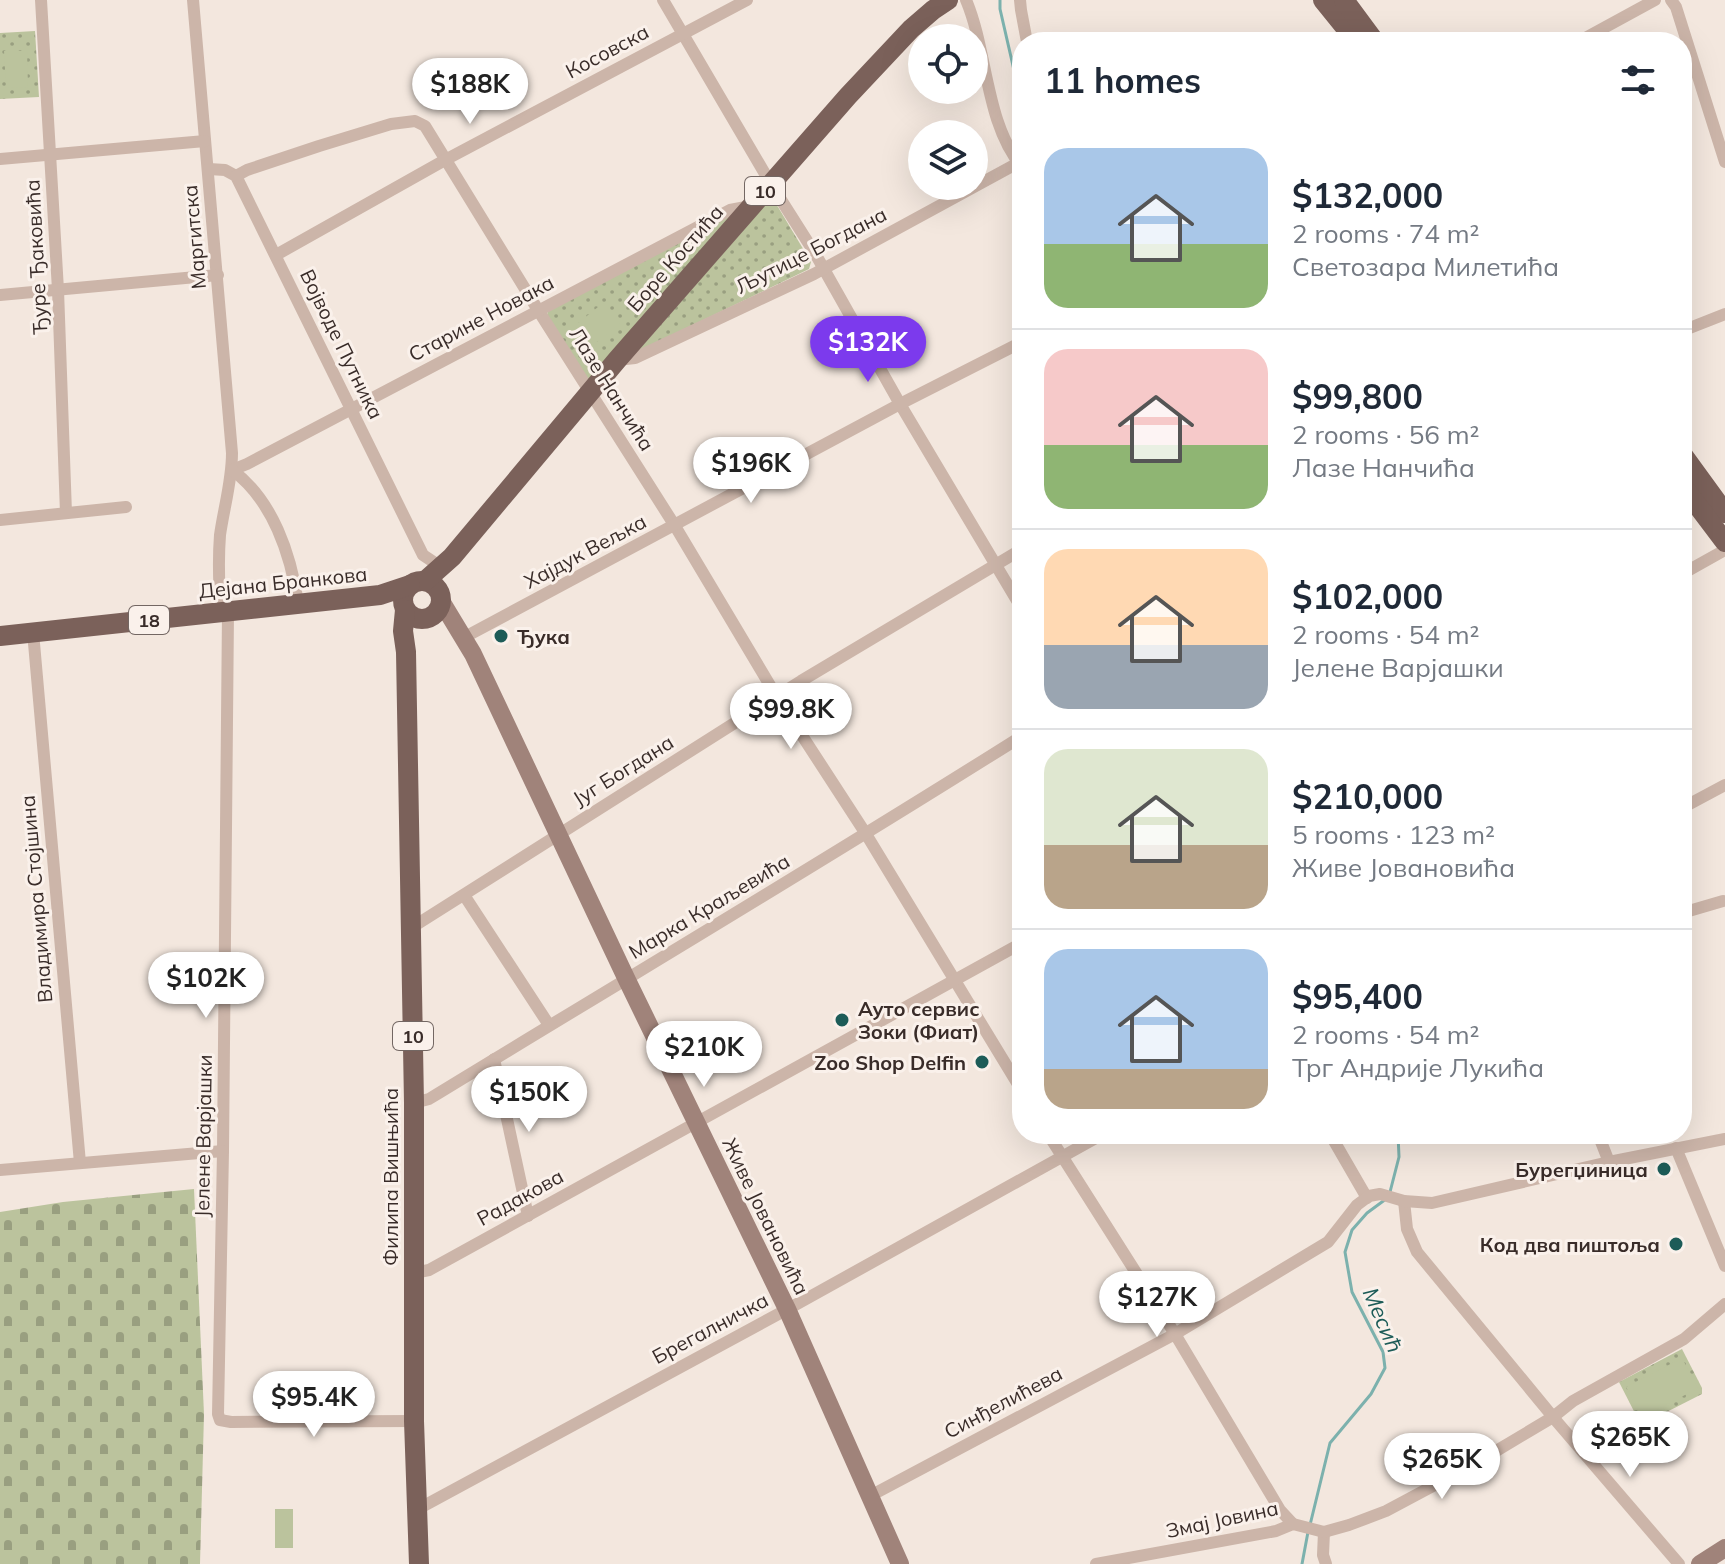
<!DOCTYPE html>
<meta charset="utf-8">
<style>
:root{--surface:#fff;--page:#f2f2f3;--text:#1f2937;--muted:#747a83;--line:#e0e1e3;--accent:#7c3aed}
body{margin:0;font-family:Mulish,sans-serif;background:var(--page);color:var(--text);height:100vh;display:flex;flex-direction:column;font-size:30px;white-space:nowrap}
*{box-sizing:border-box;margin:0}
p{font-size:26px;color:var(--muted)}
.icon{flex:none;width:44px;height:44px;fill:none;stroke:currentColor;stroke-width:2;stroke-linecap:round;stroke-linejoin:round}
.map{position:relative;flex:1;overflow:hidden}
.drawer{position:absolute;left:1012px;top:32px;width:680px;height:1112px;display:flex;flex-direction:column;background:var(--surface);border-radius:32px;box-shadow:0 8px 32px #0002}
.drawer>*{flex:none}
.controls{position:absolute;left:908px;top:24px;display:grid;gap:16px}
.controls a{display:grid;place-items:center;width:80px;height:80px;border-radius:50%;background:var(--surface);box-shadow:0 8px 32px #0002;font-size:40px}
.price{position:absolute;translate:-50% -68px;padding:0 18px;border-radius:28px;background:#fff;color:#222;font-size:26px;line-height:52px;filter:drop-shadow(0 2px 4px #0008)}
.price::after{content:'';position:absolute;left:50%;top:48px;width:24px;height:18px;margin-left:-12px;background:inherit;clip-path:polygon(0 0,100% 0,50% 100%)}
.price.active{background:var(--accent);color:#fff}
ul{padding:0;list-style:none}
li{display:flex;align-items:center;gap:24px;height:200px;padding:0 32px}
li+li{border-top:2px solid var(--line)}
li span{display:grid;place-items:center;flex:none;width:224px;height:160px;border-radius:24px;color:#555}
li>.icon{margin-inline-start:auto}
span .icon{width:96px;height:96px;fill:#fffc;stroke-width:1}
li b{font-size:34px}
h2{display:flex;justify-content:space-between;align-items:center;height:96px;padding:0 32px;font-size:34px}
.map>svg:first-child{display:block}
.cemetery{fill:url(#cemetery-stones)}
.park{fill:url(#park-dots)}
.pitch{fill:#bbc39d}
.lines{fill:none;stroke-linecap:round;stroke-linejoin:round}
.stream{stroke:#7cb1ad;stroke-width:3}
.street{stroke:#ccb5a9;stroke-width:12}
.secondary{stroke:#a0837a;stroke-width:18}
.primary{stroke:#7b615a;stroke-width:20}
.poi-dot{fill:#1d5c58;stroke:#faf1eb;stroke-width:3}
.labels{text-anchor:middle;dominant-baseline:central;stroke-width:6;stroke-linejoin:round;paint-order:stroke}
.shield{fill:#faf1eb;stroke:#736763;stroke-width:2}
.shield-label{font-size:18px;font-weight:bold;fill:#392c29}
.street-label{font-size:20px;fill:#392c29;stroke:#faf1eb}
.poi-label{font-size:20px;font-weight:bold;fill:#392c29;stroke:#faf1eb;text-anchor:end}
.water-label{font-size:22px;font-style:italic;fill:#1d5c58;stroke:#faf1eb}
</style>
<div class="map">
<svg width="1725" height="1564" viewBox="0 0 1725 1564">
<defs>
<pattern id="cemetery-stones" width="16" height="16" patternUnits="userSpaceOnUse" patternTransform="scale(2)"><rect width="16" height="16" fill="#bbc39d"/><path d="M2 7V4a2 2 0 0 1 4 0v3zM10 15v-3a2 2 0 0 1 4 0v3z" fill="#999f80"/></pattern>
<pattern id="park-dots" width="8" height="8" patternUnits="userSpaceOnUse" patternTransform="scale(2)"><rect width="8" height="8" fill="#bbc39d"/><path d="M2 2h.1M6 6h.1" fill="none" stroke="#999f80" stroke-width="1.8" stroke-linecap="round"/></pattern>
</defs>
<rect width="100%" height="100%" fill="#f3e7de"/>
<polygon class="cemetery" points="194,1189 204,1414 200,1564 0,1564 0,1212 63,1202"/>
<g class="park">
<polygon points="35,31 39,97 0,99 0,33"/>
<polygon points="772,197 811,262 809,269 637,352"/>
<polygon points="734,214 589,382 547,315 548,311"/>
<polygon points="1682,1349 1702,1388 1702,1394 1641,1425 1619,1382"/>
</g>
<g class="pitch">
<polygon points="4,51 27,51 28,87 6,88"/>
<polygon points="603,303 620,324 585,351 568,331"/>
<polygon points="1682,1358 1698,1388 1642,1418 1626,1387"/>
<rect x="275" y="1509" width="18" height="39"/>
</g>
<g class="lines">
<g class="stream">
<polyline points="1000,0 1000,9 1022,105"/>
<polyline points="1390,1192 1399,1157 1398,1134"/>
<polyline points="1310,1525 1330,1443 1371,1394 1385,1368 1383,1352 1352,1292 1345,1252 1352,1230 1367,1213 1386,1199"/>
<polyline points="1302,1564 1308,1532"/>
</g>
<g class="street">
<polyline points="41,0 58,290 66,513"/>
<path d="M193,0L232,453C232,481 224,507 220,535C218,561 219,587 221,612"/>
<polyline points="663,0 771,184 816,255 900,404 1022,609"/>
<path d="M966,0C988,52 985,123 1022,167"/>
<polyline points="1020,0 1021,10 1027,42"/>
<polyline points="1671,0 1676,7 1725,162"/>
<polyline points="1578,42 1655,0"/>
<polyline points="0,159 205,141"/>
<polyline points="209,169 225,170 236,176 423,555 441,567"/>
<polyline points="236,176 247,170 319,146 391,124 415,121 425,126 538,310 675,526 777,697 866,834 1022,1091"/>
<polyline points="276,255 445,160 747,0"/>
<polyline points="0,295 218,275"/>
<polyline points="1682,331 1725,314"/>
<polyline points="617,360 635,358 814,274 1018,163"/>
<polyline points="232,470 247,464 730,210 751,206"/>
<path d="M232,470C273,500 291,555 298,603"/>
<polyline points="0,520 126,507"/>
<polyline points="1682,574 1725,550"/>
<polyline points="228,612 223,1151 218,1414 220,1420 231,1422 414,1421"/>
<polyline points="33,632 80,1163"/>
<polyline points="463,638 900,404 1022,342"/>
<polyline points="1682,808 1725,785"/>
<polyline points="464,895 549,1025"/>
<polyline points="1682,913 1723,901"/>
<polyline points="411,928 801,681 1022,549"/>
<polyline points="494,1059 528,1216"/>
<path d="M414,1103L429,1099C627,978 826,860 1022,736"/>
<polyline points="1048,1134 1175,1334 1280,1510 1293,1524"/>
<polyline points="1330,1134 1367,1198"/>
<polyline points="1598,1134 1609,1162"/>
<polyline points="1676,1148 1725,1266"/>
<polyline points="0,1170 223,1151"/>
<polyline points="1404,1201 1407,1229 1417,1252 1558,1423 1679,1564"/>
<polyline points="414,1273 429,1270 1022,943"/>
<polyline points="870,1496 1175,1334 1328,1242 1357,1205 1369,1196 1380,1194 1404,1201 1432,1203 1609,1162 1725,1139"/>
<polyline points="418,1509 797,1304 1103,1134"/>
<polyline points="1324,1532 1323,1555 1326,1564"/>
<polyline points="1096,1564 1276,1531 1293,1524 1324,1532 1349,1525 1386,1511 1476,1463 1553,1417 1573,1401 1684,1339 1725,1304"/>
</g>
<g class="secondary">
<polyline points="441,601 473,654 627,980 787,1309 900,1564"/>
<polyline points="1700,1564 1725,1548"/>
</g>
<g class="primary">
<polyline points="1323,0 1357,42"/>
<polyline points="1344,0 1375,42"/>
<polyline points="1682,454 1725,513"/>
<polyline points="1682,485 1725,542"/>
<circle cx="422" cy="600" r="19"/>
<polyline points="425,581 452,557 617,360 848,96 911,29 933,10 948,0"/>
<polyline points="405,610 403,631 406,652 414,1103 414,1421 419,1564"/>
<polyline points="0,636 380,595 410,585"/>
</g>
</g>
<g class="poi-dot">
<circle cx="501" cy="636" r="8"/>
<circle cx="842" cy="1020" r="8"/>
<circle cx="982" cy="1062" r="8"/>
<circle cx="1664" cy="1169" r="8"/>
<circle cx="1676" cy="1244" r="8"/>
</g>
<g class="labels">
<g class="shield">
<rect x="745" y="177" width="40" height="28" rx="6"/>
<rect x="129" y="606" width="40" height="28" rx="6"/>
<rect x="393" y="1022" width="40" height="28" rx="6"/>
</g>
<g class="shield-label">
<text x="765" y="191">10</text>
<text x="149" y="620">18</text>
<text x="413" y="1036">10</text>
</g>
<g class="street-label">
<text transform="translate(607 51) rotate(-28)">Косовска</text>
<text transform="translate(194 237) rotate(-95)">Маргитска</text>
<text transform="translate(811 250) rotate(-27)">Љутице Богдана</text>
<text transform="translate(36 257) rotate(-93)">Ђуре Ђаковића</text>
<text transform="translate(675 258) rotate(-49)">Боре Костића</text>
<text transform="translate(481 318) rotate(-28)">Старине Новака</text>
<text transform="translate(342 344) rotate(64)">Војводе Путника</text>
<text transform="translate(612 389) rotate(58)">Лазе Нанчића</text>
<text transform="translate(585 551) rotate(-28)">Хајдук Вељка</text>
<text transform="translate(283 582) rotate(-6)">Дејана Бранкова</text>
<text transform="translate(623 770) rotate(-32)">Југ Богдана</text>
<text transform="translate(36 899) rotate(-95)">Владимира Стојшина</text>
<text transform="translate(709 906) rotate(-31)">Марка Краљевића</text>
<text transform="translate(203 1136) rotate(-89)">Јелене Варјашки</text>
<text transform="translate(390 1177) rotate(-90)">Филипа Вишњића</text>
<text transform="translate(520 1197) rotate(-29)">Радакова</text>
<text transform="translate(766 1216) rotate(64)">Живе Јовановића</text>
<text transform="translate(710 1328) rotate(-28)">Брегалничка</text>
<text transform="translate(1003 1402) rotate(-28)">Синђелићева</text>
<text transform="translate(1222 1519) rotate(-12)">Змај Јовина</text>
</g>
<g class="poi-label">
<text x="517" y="636" text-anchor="start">Ђука</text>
<text x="858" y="1008" text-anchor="start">Ауто сервис<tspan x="858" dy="23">Зоки (Фиат)</tspan></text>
<text x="966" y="1062">Zoo Shop Delfin</text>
<text x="1648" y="1169">Бурегџиница</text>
<text x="1660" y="1244">Код два пиштоља</text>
</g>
<g class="water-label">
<text transform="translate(1383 1320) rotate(67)">Месић</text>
</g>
</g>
</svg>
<div class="controls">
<a><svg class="icon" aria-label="locate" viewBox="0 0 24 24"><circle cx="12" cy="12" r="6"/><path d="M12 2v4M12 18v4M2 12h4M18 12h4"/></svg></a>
<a><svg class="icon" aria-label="layers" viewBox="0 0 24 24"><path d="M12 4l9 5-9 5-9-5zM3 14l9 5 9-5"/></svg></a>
</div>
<b class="price" style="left:470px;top:126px">$188K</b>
<b class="price active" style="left:868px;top:384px">$132K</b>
<b class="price" style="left:751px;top:505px">$196K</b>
<b class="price" style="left:791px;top:751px">$99.8K</b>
<b class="price" style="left:206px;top:1020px">$102K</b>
<b class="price" style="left:704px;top:1089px">$210K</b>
<b class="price" style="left:529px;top:1134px">$150K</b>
<b class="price" style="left:1157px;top:1339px">$127K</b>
<b class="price" style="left:314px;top:1439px">$95.4K</b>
<b class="price" style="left:1630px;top:1479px">$265K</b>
<b class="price" style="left:1442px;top:1501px">$265K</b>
<section class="drawer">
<h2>11 homes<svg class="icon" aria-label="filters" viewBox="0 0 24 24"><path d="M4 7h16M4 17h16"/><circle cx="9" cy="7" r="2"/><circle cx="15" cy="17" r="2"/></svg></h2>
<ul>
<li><span style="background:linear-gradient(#a9c7e8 60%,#8fb573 0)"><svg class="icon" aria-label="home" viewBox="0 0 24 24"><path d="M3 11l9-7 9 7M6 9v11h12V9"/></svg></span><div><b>$132,000</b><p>2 rooms · 74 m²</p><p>Светозара Милетића</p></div></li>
<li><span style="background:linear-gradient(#f6c9c9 60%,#8fb573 0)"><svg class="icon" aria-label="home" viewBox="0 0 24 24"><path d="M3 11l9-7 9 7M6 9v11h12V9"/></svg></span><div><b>$99,800</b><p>2 rooms · 56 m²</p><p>Лазе Нанчића</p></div></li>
<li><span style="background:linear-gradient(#ffd9b3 60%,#9aa5b1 0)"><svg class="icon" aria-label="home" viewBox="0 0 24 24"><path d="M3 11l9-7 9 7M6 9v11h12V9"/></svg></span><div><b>$102,000</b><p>2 rooms · 54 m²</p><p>Јелене Варјашки</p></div></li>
<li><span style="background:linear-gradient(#dfe7d0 60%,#b9a48a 0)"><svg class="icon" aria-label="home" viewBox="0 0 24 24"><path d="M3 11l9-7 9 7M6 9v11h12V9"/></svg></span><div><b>$210,000</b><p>5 rooms · 123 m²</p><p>Живе Јовановића</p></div></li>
<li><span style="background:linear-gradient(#a9c7e8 75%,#b9a48a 0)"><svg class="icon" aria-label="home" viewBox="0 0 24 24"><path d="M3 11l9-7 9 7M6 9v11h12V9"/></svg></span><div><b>$95,400</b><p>2 rooms · 54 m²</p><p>Трг Андрије Лукића</p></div></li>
</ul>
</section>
</div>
